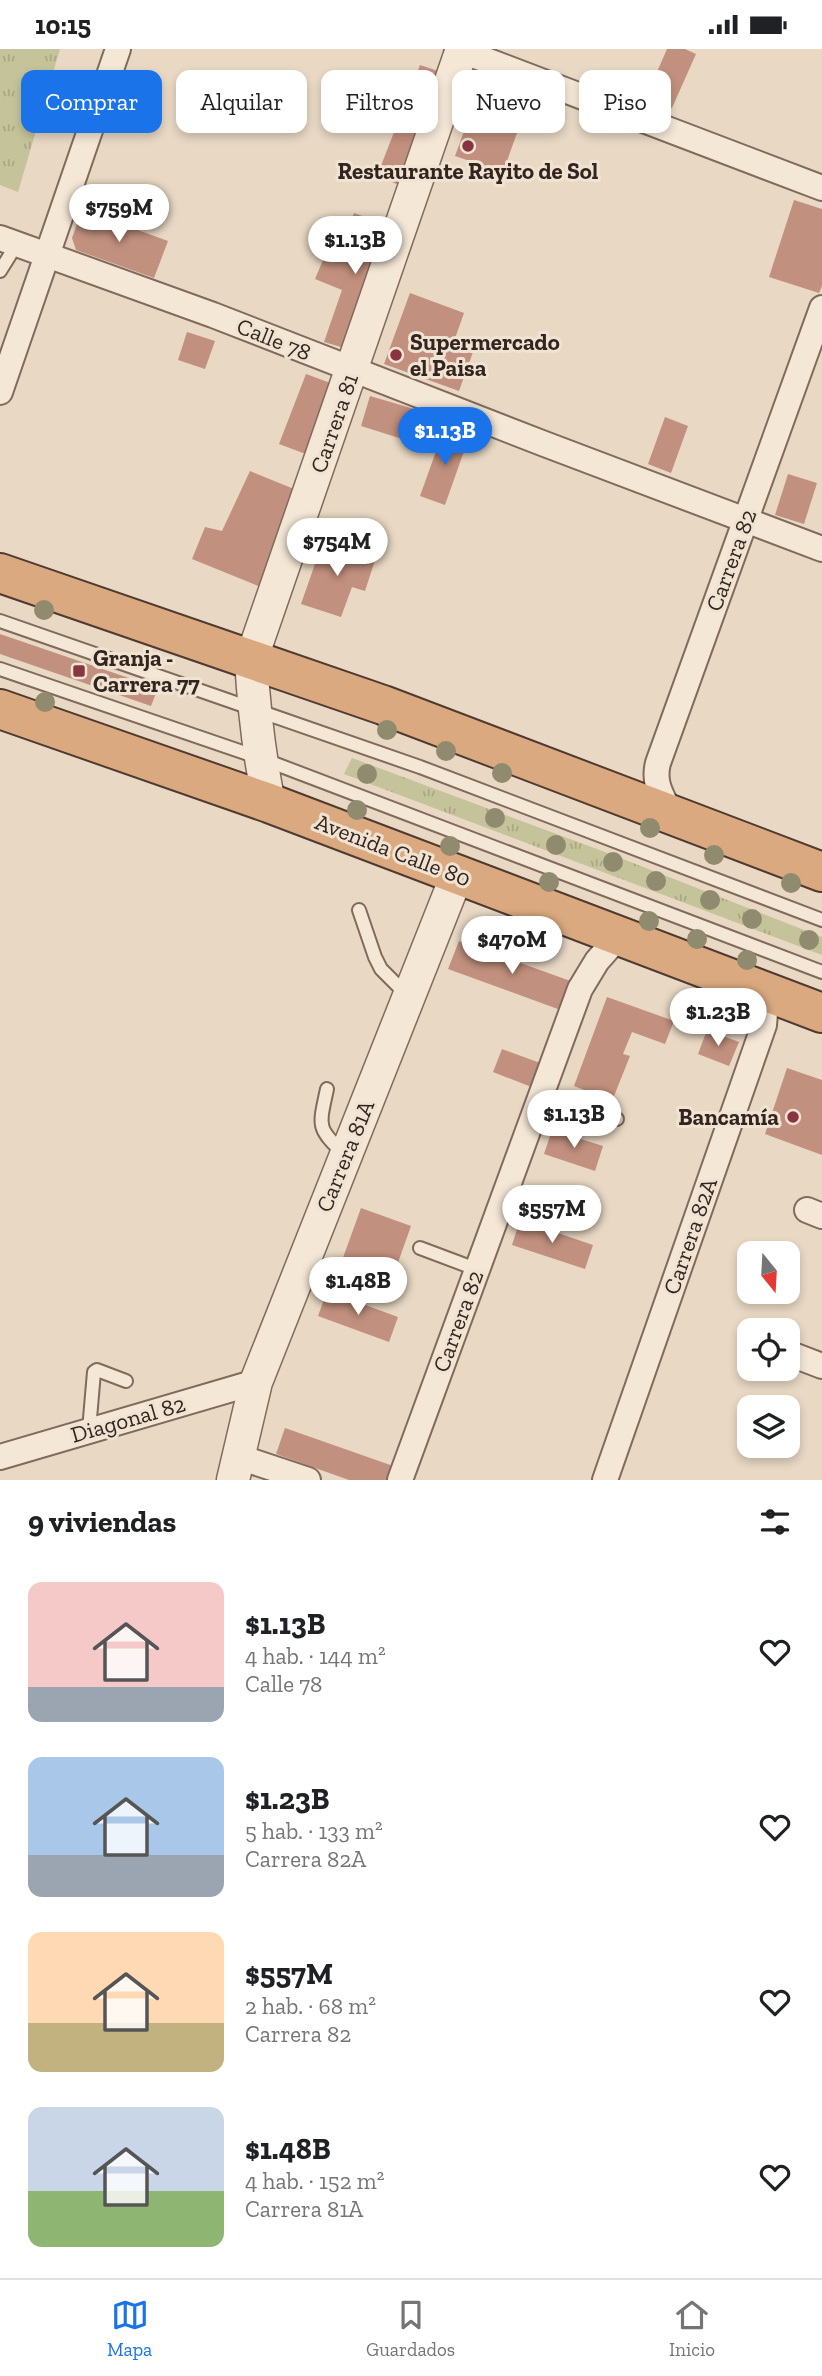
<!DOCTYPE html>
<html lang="es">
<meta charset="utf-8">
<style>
:root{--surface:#fff;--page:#f6f6f6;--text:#202124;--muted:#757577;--line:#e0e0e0;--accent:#1a73e8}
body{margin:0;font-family:"Zilla Slab",serif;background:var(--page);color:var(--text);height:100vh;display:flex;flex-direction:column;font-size:26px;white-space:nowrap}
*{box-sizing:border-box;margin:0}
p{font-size:23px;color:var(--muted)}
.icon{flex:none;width:38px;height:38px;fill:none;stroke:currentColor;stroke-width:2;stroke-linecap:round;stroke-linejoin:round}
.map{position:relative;height:1431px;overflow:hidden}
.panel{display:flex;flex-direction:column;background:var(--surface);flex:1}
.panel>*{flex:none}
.banner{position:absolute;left:21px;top:21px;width:780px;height:63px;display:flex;gap:14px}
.needle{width:46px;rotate:162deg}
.fabs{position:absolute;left:737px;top:1192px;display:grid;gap:14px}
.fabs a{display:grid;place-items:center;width:63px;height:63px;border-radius:14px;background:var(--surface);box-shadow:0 4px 10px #0003;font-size:35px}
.price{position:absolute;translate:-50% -60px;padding:0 16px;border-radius:24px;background:#fff;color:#222;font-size:23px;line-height:46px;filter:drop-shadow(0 2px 4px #0008)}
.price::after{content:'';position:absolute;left:50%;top:42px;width:21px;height:16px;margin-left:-10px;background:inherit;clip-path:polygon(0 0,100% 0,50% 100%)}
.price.selected{background:var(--accent);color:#fff}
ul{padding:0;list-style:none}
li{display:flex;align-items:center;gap:21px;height:175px;padding:0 28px}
li span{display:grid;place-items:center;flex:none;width:196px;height:140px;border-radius:14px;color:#555}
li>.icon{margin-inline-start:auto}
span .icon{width:84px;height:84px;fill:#fffc;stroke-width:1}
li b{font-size:30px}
h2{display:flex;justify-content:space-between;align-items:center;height:84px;padding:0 28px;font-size:30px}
.pill{padding:0 24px;border-radius:14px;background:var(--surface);box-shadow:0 4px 10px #0003;font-size:24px;line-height:63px}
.pill.selected{background:var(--accent);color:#fff}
.status{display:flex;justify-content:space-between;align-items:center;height:49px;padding:0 35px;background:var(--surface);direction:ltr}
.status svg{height:19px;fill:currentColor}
.menu{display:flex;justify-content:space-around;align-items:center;height:98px;border-top:2px solid var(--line);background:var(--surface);font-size:19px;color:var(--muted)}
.menu a{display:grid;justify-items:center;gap:4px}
.menu .selected{color:var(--accent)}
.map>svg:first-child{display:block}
.grass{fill:url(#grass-tufts)}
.building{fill:#c2907e}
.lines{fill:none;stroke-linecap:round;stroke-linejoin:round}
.service-casing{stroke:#806a5c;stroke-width:16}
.minor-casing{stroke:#806a5c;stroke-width:28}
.tertiary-casing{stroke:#806a5c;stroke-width:35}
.trunk-casing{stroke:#4f3a30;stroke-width:42}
.service{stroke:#f4e7d6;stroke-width:12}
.minor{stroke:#f4e7d6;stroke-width:24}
.tertiary{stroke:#f4e7d6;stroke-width:32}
.trunk{stroke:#daa97f;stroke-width:38}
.tree{fill:#908b6e}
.poi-dot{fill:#883441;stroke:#f1e3d2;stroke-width:2.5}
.labels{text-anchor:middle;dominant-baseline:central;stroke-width:6;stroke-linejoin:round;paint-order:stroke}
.poi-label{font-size:23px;font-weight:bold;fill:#32251f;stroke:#f1e3d2;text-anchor:start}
.street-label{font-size:23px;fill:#32251f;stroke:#f1e3d2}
</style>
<div class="status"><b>10:15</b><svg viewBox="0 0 49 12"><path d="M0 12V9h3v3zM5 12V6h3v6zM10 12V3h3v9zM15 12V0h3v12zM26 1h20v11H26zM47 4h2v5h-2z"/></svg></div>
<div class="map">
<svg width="822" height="1431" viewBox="0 0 822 1431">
<defs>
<pattern id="grass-tufts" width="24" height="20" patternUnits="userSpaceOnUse" patternTransform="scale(1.75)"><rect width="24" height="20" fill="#c5c399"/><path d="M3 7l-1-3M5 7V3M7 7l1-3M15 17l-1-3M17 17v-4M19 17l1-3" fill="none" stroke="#aaa783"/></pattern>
</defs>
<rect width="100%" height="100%" fill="#e8d8c4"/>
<g class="grass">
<polygon points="0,0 60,0 18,143 0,136"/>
<polygon points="352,709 605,803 822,888 822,906 344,725"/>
</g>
<g class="building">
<polygon points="667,0 685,0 696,5 672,59 646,48"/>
<polygon points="420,16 447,25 404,138 377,127"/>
<polygon points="480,38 527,56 503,123 455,107"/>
<polygon points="794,151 822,160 822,237 819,244 769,228"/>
<polygon points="82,161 168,192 154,229 76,201 72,189"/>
<polygon points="354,164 396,179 351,301 324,293 342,241 315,230 326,204 337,208"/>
<polygon points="410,244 464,264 453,295 473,303 459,342 384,315"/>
<polygon points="187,283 215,292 205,320 178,311"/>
<polygon points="306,325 333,335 311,407 279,395"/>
<polygon points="370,347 421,362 412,393 361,377"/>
<polygon points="665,368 688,377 671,424 648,415"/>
<polygon points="444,380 469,388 445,456 420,447"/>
<polygon points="250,422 299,442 268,541 192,510 205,478 222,482"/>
<polygon points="788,425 817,434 804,475 775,466"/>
<polygon points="323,492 376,508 365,542 352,538 341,568 301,555"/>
<polygon points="0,585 158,639 151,657 0,605"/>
<polygon points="459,892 576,934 566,963 448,920"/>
<polygon points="607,948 674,972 665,995 632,983 623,1005 630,1007 612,1052 574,1037"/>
<polygon points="707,981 739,993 729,1017 698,1005"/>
<polygon points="502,1000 543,1015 534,1039 493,1023"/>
<polygon points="787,1019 822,1031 822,1106 765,1085"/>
<polygon points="552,1081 603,1097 595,1122 544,1105"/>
<polygon points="361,1159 411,1177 390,1236 340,1217"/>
<polygon points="520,1171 593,1196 585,1220 512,1196"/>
<polygon points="327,1242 398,1268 389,1293 318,1267"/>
<polygon points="285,1379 396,1418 391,1431 349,1431 276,1405"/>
</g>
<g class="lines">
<g class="service-casing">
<g id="service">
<polyline points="0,222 10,206 14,195"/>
<polyline points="0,572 420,718 822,871"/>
<polyline points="0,620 260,709 822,923"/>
<polyline points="359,861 375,908 381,920 408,947"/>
<path d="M327,1040C319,1078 316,1078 345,1106"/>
<polyline points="541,1046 617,1070"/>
<polyline points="420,1199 476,1220"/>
<polyline points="89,1381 94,1323 97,1321 126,1332"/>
</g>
</g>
<g class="minor-casing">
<g id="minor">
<polyline points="457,0 822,139"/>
<polyline points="0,189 213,266 542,394 822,500"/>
<polyline points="0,343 118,0"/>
<path d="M670,763C661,746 653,733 658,714L822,259"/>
<polyline points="807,1161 822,1167"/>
<polyline points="788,1304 822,1317"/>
<polyline points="0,1408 256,1333"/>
<polyline points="239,1408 308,1431"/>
<polyline points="400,1431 580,940 597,912 620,886"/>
<polyline points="605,1431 764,976 765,964 763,941"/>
</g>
</g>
<g class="tertiary-casing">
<g id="tertiary">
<path d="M269,754C259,706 254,660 251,611L462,0"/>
<polyline points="233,1431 256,1333 457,826"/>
</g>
</g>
<g class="trunk-casing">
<g id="trunk">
<polyline points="0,524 383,656 822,823"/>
<polyline points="0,660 269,754 822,964"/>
</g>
</g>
<use href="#service" class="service"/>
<use href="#minor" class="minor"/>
<use href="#tertiary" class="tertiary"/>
<use href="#trunk" class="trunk"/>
</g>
<g class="tree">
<circle cx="44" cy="561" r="10"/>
<circle cx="45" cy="653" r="10"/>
<circle cx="387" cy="681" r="10"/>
<circle cx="446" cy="702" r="10"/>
<circle cx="502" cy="724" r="10"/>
<circle cx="367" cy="725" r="10"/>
<circle cx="357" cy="761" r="10"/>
<circle cx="495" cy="769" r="10"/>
<circle cx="650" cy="779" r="10"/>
<circle cx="556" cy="796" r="10"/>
<circle cx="450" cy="797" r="10"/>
<circle cx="714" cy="806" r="10"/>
<circle cx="613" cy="813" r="10"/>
<circle cx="656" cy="832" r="10"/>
<circle cx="549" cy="833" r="10"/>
<circle cx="791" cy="834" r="10"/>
<circle cx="710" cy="851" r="10"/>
<circle cx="752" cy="870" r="10"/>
<circle cx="649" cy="872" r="10"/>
<circle cx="697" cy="890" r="10"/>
<circle cx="809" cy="891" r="10"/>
<circle cx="747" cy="911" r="10"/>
</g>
<g class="poi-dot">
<circle cx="468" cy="97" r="7"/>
<circle cx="396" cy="306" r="7"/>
<rect x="72" y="615" width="14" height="14" rx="3.5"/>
<circle cx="793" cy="1068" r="7"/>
</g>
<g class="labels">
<g class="poi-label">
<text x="468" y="122" text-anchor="middle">Restaurante Rayito de Sol</text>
<text x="410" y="293">Supermercado<tspan x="410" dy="26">el Paisa</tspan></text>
<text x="93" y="609">Granja -<tspan x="93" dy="26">Carrera 77</tspan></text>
<text x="779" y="1068" text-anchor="end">Bancamía</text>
</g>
<g class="street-label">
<text transform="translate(274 290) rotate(22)">Calle 78</text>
<text transform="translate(334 374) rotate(-71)">Carrera 81</text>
<text transform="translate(731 511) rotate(-70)">Carrera 82</text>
<text transform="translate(393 801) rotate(21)">Avenida Calle 80</text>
<text transform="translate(345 1107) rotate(-68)">Carrera 81A</text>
<text transform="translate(690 1187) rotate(-71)">Carrera 82A</text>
<text transform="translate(458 1272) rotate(-70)">Carrera 82</text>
<text transform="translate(128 1370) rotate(-16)">Diagonal 82</text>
</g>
</g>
</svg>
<div class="fabs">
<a><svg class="needle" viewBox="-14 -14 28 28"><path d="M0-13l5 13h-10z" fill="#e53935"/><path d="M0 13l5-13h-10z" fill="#757577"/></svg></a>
<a><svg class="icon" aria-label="locate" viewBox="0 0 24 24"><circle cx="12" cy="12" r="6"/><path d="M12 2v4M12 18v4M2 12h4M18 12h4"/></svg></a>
<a><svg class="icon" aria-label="layers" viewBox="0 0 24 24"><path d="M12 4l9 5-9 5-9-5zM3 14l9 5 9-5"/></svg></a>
</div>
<b class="price" style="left:119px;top:195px">$759M</b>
<b class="price" style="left:355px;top:227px">$1.13B</b>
<b class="price selected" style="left:445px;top:418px">$1.13B</b>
<b class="price" style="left:337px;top:529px">$754M</b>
<b class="price" style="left:512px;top:927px">$470M</b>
<b class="price" style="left:718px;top:999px">$1.23B</b>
<b class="price" style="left:574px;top:1101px">$1.13B</b>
<b class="price" style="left:552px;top:1196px">$557M</b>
<b class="price" style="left:358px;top:1268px">$1.48B</b>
<div class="banner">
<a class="pill selected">Comprar</a>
<a class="pill">Alquilar</a>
<a class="pill">Filtros</a>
<a class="pill">Nuevo</a>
<a class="pill">Piso</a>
</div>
</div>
<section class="panel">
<h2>9 viviendas<svg class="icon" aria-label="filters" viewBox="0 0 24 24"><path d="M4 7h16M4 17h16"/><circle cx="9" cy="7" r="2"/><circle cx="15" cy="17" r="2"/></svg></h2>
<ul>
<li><span style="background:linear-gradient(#f6c9c9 75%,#9aa5b1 0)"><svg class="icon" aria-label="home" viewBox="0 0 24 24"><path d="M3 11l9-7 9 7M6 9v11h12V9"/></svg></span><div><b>$1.13B</b><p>4 hab. · 144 m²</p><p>Calle 78</p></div><svg class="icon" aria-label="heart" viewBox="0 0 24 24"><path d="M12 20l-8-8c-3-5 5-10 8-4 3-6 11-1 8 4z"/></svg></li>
<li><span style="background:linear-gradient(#a9c7e8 70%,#9aa5b1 0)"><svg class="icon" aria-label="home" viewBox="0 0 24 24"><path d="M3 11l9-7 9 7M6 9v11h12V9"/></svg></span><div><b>$1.23B</b><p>5 hab. · 133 m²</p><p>Carrera 82A</p></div><svg class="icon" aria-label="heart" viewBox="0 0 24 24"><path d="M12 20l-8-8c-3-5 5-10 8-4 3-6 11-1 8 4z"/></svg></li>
<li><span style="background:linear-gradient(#ffd9b3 65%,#c2b280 0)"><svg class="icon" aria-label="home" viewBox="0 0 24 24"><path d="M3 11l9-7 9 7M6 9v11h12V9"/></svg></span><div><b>$557M</b><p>2 hab. · 68 m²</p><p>Carrera 82</p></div><svg class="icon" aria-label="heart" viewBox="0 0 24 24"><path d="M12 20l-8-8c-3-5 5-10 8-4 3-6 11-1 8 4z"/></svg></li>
<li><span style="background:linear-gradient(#c9d6e8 60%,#8fb573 0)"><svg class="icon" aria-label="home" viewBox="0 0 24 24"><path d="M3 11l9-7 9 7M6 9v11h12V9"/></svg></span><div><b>$1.48B</b><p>4 hab. · 152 m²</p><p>Carrera 81A</p></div><svg class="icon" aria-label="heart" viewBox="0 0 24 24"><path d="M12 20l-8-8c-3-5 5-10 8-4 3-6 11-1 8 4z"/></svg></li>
</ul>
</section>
<nav class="menu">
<a class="selected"><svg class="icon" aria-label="map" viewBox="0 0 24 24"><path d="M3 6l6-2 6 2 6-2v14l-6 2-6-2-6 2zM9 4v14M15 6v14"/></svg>Mapa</a>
<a><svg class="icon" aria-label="saved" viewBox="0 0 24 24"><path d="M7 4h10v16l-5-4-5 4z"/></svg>Guardados</a>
<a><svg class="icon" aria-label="home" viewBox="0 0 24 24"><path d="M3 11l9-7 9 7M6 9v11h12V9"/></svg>Inicio</a>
</nav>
